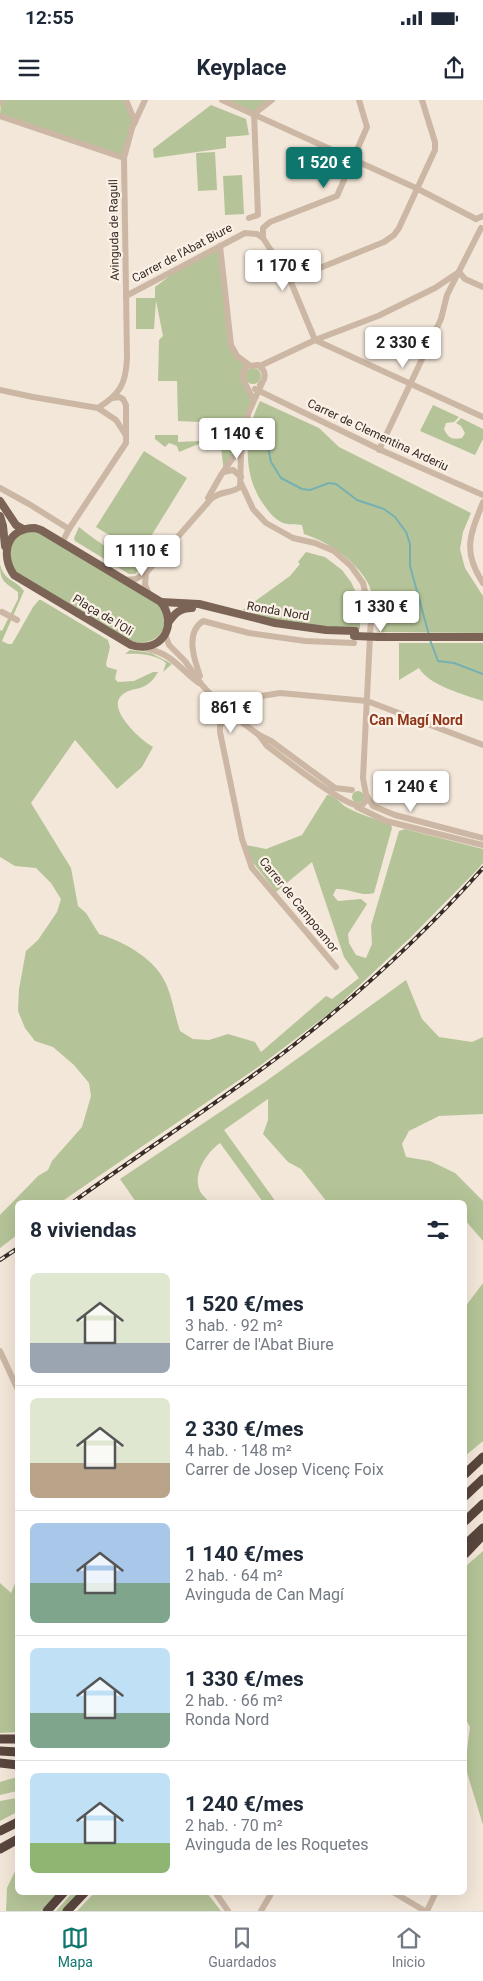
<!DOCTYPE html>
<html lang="es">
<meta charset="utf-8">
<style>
:root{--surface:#fff;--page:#f6f6f7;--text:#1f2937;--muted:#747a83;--line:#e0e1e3;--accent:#0f766e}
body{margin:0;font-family:Roboto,sans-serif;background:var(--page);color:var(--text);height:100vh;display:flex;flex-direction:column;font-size:19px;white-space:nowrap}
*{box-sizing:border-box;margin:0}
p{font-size:16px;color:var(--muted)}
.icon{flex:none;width:28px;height:28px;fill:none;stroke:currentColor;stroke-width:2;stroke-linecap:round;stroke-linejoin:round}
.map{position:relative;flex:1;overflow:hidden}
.panel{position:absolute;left:15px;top:1100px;width:452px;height:695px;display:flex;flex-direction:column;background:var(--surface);border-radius:8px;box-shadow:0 5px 20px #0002}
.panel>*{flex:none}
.price{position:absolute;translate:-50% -42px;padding:0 11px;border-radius:5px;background:#fff;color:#222;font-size:16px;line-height:32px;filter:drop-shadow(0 1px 2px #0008)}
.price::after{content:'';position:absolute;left:50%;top:30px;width:15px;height:11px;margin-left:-8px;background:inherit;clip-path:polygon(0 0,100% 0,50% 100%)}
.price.current{background:var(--accent);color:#fff}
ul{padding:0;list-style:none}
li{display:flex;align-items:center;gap:15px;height:125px;padding:0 15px}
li+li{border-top:1px solid var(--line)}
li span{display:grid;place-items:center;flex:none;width:140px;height:100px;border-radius:8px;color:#555}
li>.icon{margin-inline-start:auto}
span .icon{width:60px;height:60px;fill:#fffc;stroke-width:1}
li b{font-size:21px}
h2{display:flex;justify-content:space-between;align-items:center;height:60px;padding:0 15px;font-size:21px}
.status{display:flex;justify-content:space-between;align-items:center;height:35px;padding:0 25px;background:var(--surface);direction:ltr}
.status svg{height:14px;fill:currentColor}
header{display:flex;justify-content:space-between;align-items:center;height:65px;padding:0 15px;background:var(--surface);font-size:22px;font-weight:700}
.tab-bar{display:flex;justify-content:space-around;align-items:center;height:70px;border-top:1px solid var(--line);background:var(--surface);font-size:14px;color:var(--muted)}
.tab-bar a{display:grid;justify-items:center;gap:2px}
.tab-bar .current{color:var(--accent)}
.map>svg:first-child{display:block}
.green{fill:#b5c498}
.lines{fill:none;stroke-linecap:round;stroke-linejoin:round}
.stream{stroke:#76b0b3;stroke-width:2}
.minor{stroke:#ccb7a4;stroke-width:6}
.major{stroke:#7b6356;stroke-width:8}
.highway{stroke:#59463d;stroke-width:9}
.rail-casing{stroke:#372c26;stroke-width:4}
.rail{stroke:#fbf1e6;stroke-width:2;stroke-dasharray:5.5;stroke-linecap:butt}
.major-bridge{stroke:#7b6356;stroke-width:8}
.labels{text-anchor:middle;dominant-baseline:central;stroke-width:4.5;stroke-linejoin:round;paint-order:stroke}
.street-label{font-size:12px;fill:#372c26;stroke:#fbf1e6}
.neighbourhood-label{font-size:14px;font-weight:bold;fill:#8d3619;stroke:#fbf1e6}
</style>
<div class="status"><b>12:55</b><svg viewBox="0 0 49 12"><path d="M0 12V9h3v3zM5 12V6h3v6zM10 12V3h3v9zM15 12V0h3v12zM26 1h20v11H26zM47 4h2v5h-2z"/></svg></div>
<header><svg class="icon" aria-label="menu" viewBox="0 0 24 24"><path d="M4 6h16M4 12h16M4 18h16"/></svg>Keyplace<svg class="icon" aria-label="share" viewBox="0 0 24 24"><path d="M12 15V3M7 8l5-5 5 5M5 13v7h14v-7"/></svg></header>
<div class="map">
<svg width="483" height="1811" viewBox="0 0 483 1811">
<rect width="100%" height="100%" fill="#f3e7d9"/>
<g class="green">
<polygon points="1,0 126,0 135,22 124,58 0,16"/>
<polygon points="222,0 272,0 254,14"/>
<polygon points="211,5 246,19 249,35 226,37 226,48 154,58 153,49"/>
<polygon points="215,52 217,90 198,91 196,53"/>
<polygon points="242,75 244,114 225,115 223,76"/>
<polygon points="220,146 231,245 249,265 242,273 253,299 244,338 224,372 220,339 216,337 179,352 177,346 169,343 165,347 155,339 155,335 178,335 178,342 199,341 199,322 178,321 177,281 158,281 159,240 163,236 156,201 154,229 136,229 136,198 155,198 155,187 184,165"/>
<circle cx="253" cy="276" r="8"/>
<path d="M260,301L319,328L339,347L471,413L463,432L460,449L465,468L483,496V533L379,532C377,520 373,492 368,483C354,459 330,443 304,434L302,425C297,424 288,425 283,423C274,419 269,412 264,405C242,375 244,333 260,301Z"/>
<path d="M433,305L459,317L454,322L446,323L444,329C448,338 452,340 462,338L465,333L461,326L456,323L461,318L483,329V339L475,355L420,331Z"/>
<polygon points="144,351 187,378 140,454 96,427"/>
<path d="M79,427C91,437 128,464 143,464L135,474H129L75,441L74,438Z"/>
<path d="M31,431L38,432L159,505C174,528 156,548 131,541L18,473C8,465 3,446 15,436C19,433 26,432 31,431Z"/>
<path d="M306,452L325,457L342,470L351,482L360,501V529C320,527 280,524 243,510L290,476L300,464L298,462Z"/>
<path d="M0,464C4,481 15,479 24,491L2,541L8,544H12L33,507L39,500H41L108,540L110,547L106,564L107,567L117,570L115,579L118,582L134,581L153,572H158C145,595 133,584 121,596C107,610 142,641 153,647L142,667L117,689L75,640L31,703L71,768L78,806L86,813L99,834C125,842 156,859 167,886C173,901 175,916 180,931L193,939L209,940L228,934L255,942L261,952L326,896L332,899L359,878L344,857L312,762L276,792L251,760L246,745L266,749L302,735L327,695C333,694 340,703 346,707C360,715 376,719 391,724L392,728L374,793C362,797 348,788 336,789L333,795L338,801L361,799L367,804L348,834L349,843L356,855L366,858L372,844L371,826L399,731L405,729L483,749V763L477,770L411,837L331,912L261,965L61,1102H18L17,1135L0,1148V1115L38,1076L48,1070L52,1061L82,1027L91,996L89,983L74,965L53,947L35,941L25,928L18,911L19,889L26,851L38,840L57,812L61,799L51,783L36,768L15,766L0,757V530L2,531L18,499V492C4,482 0,481 0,464Z"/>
<path d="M399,543H483V601C465,595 428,585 419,568L399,580Z"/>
<path d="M130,550L151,553L172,564L163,572L166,563C156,554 138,553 125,554Z"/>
<circle cx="358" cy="697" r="6"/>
<path d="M406,880L422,919L439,937L472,942L483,937V1014L439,1016L409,1031L402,1044L406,1057L430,1061L455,1073L483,1101V1141L465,1120V1102H327L301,1069L288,1062L263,1034L268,1020V999L224,1030L276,1102H263L220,1043C206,1053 191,1076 201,1093C203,1096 207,1099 209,1102H136L120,1079L265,982Z"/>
<polygon points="483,1183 483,1341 465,1356 465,1207"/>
<polygon points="483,1451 483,1725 465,1666 470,1627 465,1618 465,1467"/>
<polygon points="17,1479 17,1632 0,1633 0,1483 11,1493"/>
<polygon points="17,1677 17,1691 0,1695 0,1682"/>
<polygon points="17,1698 17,1712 0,1721 0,1701"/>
<polygon points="17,1767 18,1792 58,1793 41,1811 6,1811 7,1788"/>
<polygon points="95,1792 207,1793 221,1811 77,1811"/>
<polygon points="72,1793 82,1793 63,1811 56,1811"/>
</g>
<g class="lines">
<g class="stream">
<polyline points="265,331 271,362 281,378 302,389 310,390 329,383 336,384 357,400 384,409 395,417 406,432 410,444 410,466 429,535"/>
<polyline points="430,540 438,561 454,563 483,574"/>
</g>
<g class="minor">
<polyline points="126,0 135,22"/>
<polyline points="222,0 416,88 476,119"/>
<polyline points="0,3 1,0"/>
<polyline points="254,14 272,0"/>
<polyline points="0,16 124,58"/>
<polyline points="249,118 258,115 254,14"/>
<polyline points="476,119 483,116"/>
<polyline points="263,138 263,128 270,122 337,96 367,27 359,0"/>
<polyline points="220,146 231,245 237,256 249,265"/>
<polyline points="459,172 465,179 483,187"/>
<polyline points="290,180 384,142 394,135 399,128 435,50 435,42 422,0"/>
<polyline points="126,196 245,133 257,134 263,138 290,180 315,240 483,317"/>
<path d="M257,265C266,269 267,278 260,285"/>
<polyline points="255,289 383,351 483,395"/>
<polyline points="0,290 33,297 98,308 116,320 125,334"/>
<polyline points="253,299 242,277 244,270 247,266 262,265 315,240 378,216 435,188 459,172"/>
<path d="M98,308C120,294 126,284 127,258L124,58L132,28L145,0"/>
<polyline points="379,350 441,219 447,195 481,128"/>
<polyline points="224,372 233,370 241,377"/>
<path d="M241,383L253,409L266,423L293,438L315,443L334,451L351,466L363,483L371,516L363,678L367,700L361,706C344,707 284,658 267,646L259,635"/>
<polyline points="0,388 29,404 69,429"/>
<polyline points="208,398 221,375 241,346"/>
<path d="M483,402C470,435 462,451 483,483"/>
<polyline points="62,443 69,429 126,343 126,305 123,299 119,297 113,298"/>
<polyline points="146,473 145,485 149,494"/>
<path d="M125,480L136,479L146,473L211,399C222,390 231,394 240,387L241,355L248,314L262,283"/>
<polyline points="2,512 17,520"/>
<polyline points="165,534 169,545 185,561 202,585 223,608 259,635 271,641 335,688 352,690"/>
<path d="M143,548C173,553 177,567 199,583"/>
<path d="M200,576C194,559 185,533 203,521L249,533L305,541L354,543"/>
<polyline points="367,696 373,706 395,715 483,738"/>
<polyline points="357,707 386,721 483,745"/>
<polyline points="336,867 252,768 242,739 220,632 220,626 224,617 236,607 255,597 280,593 367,601 483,645"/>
<polyline points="0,1251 18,1290"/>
<polyline points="215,1792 228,1811"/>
<polyline points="393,1792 425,1811"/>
<polyline points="261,1811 272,1792"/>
<polyline points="427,1811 436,1792"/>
</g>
<g class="major">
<polyline points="0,401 16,425 23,429"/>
<polyline points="0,416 3,426 5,446"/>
<path d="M35,428L41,430L161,502C179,526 161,554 131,545L14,475C0,455 6,428 35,428Z"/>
<polyline points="161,502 199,504 275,523 326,530 355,531"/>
<path d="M168,523C175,513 180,508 192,508"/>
<polyline points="379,537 483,537"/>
</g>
<g class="highway">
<polyline points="465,1374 483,1357"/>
<polyline points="465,1396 483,1379"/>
<polyline points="465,1421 483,1404"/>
<polyline points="465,1445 483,1428"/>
<polyline points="465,1454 483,1435"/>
<polyline points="0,1639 18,1639"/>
<polyline points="0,1651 18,1652"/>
<polyline points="0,1663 18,1665"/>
<polyline points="0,1731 18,1722"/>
<polyline points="0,1749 18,1739"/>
<polyline points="47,1811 64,1792"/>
<polyline points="67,1811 85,1792"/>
</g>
<g class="rail-casing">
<g id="rail">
<path d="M73,1102C146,1049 223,1000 295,944C362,891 426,832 483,768"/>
<polyline points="0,1160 18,1148"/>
</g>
</g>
<use href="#rail" class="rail"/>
<polyline class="major-bridge" points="354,536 379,537"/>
</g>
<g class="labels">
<g class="street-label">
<text transform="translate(114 130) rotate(-91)">Avinguda de Ragull</text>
<text transform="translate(182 153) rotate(-28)">Carrer de l'Abat Biure</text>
<text transform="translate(378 335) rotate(25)">Carrer de Clementina Arderiu</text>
<text transform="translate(278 511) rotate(10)">Ronda Nord</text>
<text transform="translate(103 515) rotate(31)">Plaça de l'Oli</text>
<text transform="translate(299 805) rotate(51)">Carrer de Campoamor</text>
</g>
<g class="neighbourhood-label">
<text x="416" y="620">Can Magí Nord</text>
</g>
</g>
</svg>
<b class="price current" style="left:324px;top:89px">1 520 €</b>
<b class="price" style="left:283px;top:192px">1 170 €</b>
<b class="price" style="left:403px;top:269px">2 330 €</b>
<b class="price" style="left:237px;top:360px">1 140 €</b>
<b class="price" style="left:142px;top:477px">1 110 €</b>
<b class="price" style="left:381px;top:533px">1 330 €</b>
<b class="price" style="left:231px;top:634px">861 €</b>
<b class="price" style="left:411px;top:713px">1 240 €</b>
<section class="panel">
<h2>8 viviendas<svg class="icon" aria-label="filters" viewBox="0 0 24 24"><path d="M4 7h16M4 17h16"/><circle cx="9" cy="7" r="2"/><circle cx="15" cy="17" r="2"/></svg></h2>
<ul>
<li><span style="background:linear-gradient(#dfe7d0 70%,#9aa5b1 0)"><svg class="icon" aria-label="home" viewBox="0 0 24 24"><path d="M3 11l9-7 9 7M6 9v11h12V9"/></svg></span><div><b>1 520 €/mes</b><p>3 hab. · 92 m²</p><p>Carrer de l'Abat Biure</p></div></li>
<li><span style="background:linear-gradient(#dfe7d0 65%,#b9a48a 0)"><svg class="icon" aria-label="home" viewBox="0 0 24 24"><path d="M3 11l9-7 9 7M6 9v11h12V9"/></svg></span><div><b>2 330 €/mes</b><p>4 hab. · 148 m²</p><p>Carrer de Josep Vicenç Foix</p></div></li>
<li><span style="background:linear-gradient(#a9c7e8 60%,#7fa58c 0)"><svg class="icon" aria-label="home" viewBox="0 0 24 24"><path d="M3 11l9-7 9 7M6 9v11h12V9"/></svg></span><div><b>1 140 €/mes</b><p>2 hab. · 64 m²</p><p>Avinguda de Can Magí</p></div></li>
<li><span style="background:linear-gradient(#bfe0f5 65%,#7fa58c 0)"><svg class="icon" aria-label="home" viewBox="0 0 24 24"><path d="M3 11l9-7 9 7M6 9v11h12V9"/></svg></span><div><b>1 330 €/mes</b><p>2 hab. · 66 m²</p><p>Ronda Nord</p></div></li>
<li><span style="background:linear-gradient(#bfe0f5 70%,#8fb573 0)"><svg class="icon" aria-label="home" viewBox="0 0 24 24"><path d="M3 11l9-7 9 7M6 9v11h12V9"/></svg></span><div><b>1 240 €/mes</b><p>2 hab. · 70 m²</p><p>Avinguda de les Roquetes</p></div></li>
</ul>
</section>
</div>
<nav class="tab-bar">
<a class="current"><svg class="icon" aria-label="map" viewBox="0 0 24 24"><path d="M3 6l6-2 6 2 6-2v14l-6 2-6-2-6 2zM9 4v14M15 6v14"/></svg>Mapa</a>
<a><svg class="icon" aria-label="saved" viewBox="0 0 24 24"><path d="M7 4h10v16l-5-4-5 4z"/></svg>Guardados</a>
<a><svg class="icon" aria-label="home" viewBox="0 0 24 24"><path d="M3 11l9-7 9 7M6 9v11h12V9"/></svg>Inicio</a>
</nav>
